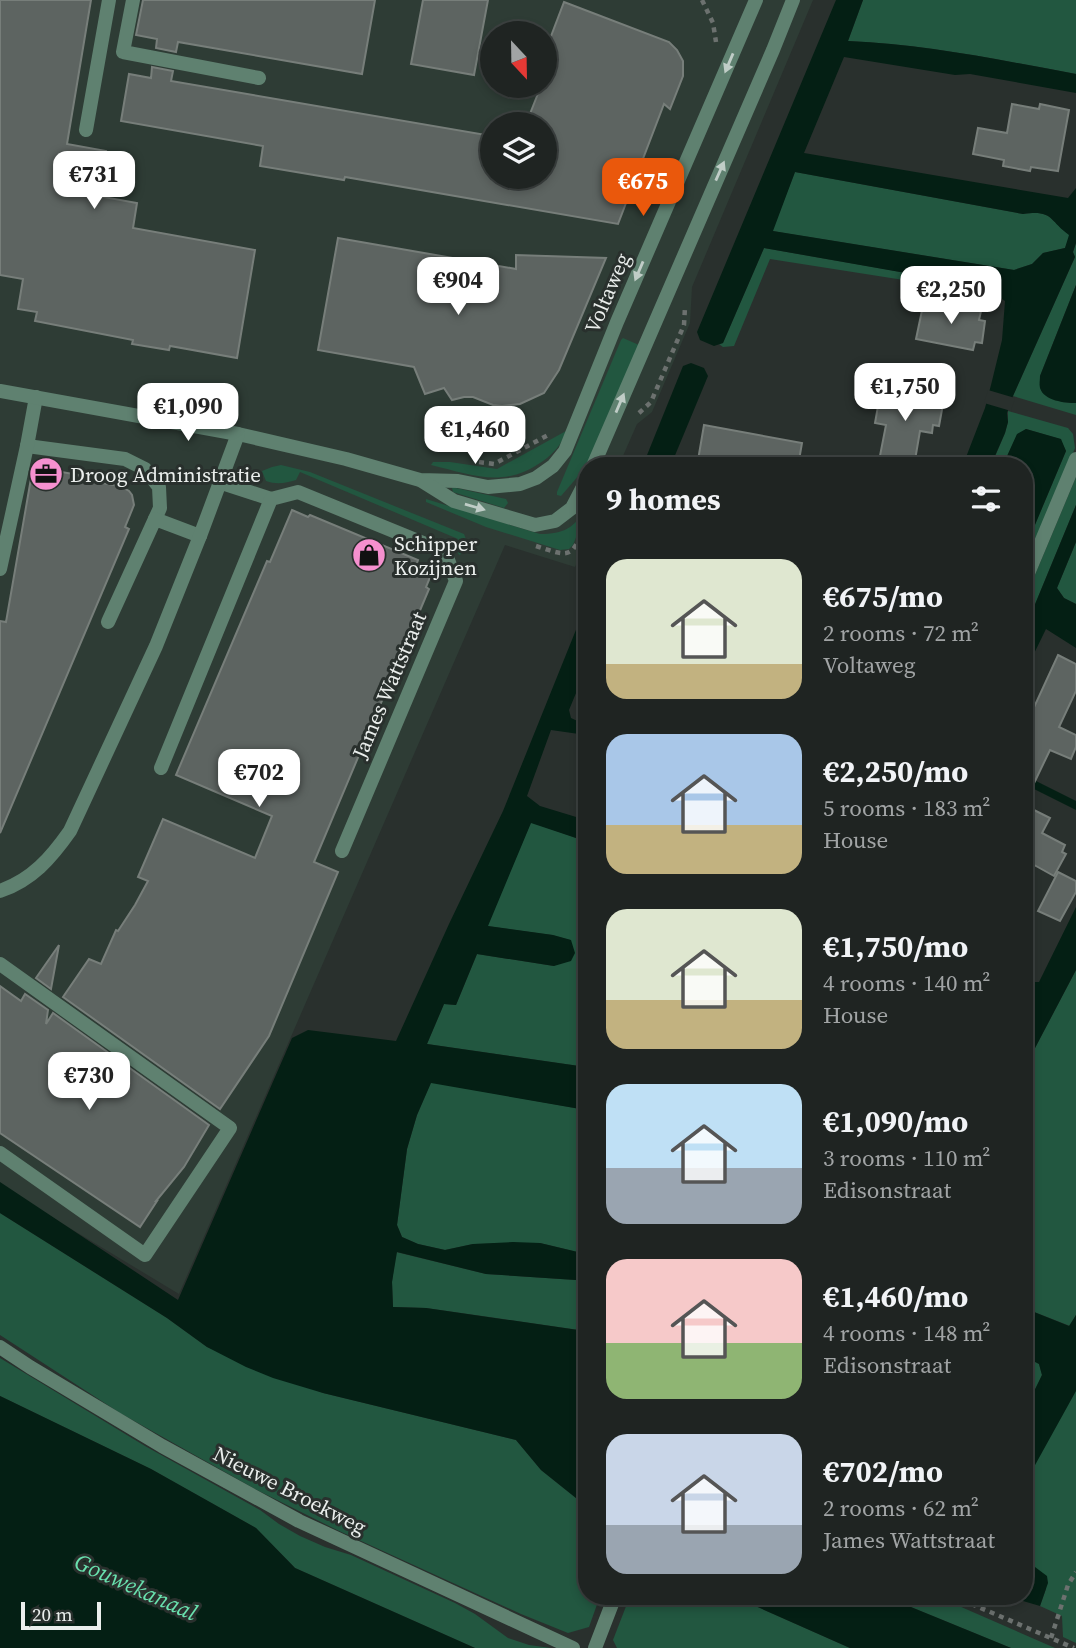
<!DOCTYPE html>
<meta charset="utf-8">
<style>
:root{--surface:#1f2422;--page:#272c2a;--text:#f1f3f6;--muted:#a1a4a5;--line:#3c4140;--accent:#ea580c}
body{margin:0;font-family:"Source Serif 4",serif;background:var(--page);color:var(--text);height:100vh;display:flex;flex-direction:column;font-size:26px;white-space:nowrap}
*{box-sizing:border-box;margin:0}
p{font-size:23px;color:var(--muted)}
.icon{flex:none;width:38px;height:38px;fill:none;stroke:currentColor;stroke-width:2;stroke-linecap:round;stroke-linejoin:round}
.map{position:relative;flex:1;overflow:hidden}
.sheet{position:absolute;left:578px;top:457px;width:455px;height:1148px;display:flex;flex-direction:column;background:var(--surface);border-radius:28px;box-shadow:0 4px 10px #0003,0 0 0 2px var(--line)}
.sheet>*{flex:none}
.needle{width:46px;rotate:158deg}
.tools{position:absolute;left:480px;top:21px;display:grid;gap:14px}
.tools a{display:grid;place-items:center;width:77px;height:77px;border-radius:50%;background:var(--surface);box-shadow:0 4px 10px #0003,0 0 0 2px var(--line);font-size:35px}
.scale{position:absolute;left:21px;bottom:18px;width:80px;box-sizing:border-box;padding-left:7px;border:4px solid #eaeeec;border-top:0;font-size:19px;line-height:24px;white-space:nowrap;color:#eaeeec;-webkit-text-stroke:5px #29302d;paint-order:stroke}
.price{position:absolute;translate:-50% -60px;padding:0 16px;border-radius:14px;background:#fff;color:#222;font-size:23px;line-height:46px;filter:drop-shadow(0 2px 4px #0008)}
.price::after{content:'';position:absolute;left:50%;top:42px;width:21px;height:16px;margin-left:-10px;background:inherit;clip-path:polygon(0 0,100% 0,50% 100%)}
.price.current{background:var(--accent);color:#fff}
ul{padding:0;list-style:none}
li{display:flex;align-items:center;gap:21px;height:175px;padding:0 28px}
li span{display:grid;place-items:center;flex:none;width:196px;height:140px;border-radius:21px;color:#555}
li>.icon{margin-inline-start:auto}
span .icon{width:84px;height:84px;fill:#fffc;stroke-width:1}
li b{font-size:30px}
h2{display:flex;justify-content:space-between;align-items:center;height:84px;padding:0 28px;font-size:30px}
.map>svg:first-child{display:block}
.built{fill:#2e3c35;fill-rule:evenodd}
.green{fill:#225740}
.water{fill:#041f14;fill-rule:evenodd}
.pier{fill:#29302d}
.building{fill:#5d6461;stroke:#777e7a;stroke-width:2}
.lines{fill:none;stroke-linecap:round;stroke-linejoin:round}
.path{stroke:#6c716f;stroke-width:4.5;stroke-dasharray:5 5;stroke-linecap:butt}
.lane{stroke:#5f8170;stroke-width:14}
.street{stroke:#5f8170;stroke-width:14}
.oneway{fill:#c0cdc7}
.labels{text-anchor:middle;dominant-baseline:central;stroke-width:6;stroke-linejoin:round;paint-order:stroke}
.street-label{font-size:21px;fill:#eaeeec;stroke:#29302d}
.poi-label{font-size:21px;fill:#eaeeec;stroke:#29302d;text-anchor:start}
.water-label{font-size:23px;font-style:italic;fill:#69e1ae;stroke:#29302d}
</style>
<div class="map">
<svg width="1076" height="1648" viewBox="0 0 1076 1648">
<rect width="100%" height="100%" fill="#29302d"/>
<path class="built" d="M0,0H813L692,287L690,323L652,412L637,424L619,465L586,466V541L575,567L505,545L179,1294L0,1186ZM492,33H544V86H492ZM492,124H544V177H492Z"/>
<g class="green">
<path d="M863,0H1076V74C1000,60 925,44 848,41Z"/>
<path d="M795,172L1023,214C1054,210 1048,220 1070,235L1065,248L1043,253L1032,264L1014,270L772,231Z"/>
<polygon points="1076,243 1076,285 1040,376 1040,388 1062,402 1076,403 1076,415 1013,396 1075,257 1073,252"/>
<polygon points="764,248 912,274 910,281 770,259 734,346 723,347 719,344 723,343"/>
<polygon points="623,338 639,345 586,467 561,496 557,495 557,492 621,340"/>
<polygon points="1008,411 1068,428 1073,434 1075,448 1024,571 1024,551 1066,451 1060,439 1026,429 1017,435 1003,465 991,466 1005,433 1008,422"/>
<path d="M566,431C563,443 553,454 543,461C504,489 473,475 431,465L433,462H450L497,469Z"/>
<path d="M281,465L310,472L464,534L470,550L459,555L455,546L458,539L300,472L296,480C286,483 277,485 266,481L262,471L272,467Z"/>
<polygon points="1076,477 1076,505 1024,631 1024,601"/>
<polygon points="452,488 456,488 506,499 508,503 504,508 453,492"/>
<path d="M426,499L540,534C564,534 574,528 586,508V512L573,545L569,549L560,550L486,527L426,502Z"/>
<polygon points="1076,542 1076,604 1064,598 1057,588"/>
<polygon points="531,822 576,838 586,839 586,1067 427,1044 444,1004 456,1005 477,954 554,966 570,940 552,935 487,926"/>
<polygon points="1076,970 1076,1315 1070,1326 1024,1308 1024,1069"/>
<polygon points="431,1082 586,1110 586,1254 540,1243 473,1244 445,1250 418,1244 402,1237 397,1225 407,1149 417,1115"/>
<polygon points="0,1213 167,1318 207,1347 323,1393 516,1440 541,1470 586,1506 586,1596 600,1596 589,1627 568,1633 521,1614 337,1530 257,1490 120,1413 0,1335"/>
<polygon points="396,1252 486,1274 576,1280 586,1296 586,1307 579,1330 426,1308 393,1307 392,1282"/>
<polygon points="1076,1353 1076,1643 1063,1637 1062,1616 1040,1606 1046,1589 1024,1575 1024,1443"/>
<polygon points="1024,1356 1039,1364 1042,1375 1024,1412"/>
<polygon points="0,1358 145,1446 260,1510 279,1524 300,1536 325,1547 351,1555 455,1603 475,1614 508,1638 529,1645 551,1648 475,1648 295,1568 256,1528 151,1469 0,1396"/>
<polygon points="630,1596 733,1596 850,1648 617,1648 613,1640"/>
<polygon points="884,1596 936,1596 1055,1648 1011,1648"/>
</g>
<g class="water">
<path d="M836,0H863L848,41C925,44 1000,60 1076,74V93L970,74L955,75L844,57L804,153L1068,198L1076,188V243L1073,252L1075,257L1013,396L1007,413L1008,422L1005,433L991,465H963L985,408L991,385L1002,340L1005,301L999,297L917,275L764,248L723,343L714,346L700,340L697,332ZM795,172L1023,214C1054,210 1048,220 1069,235L1065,248L1043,253L1032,264L1014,270L773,231Z"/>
<path d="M1076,285V403C1065,403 1044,401 1040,388C1039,384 1040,380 1040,376Z"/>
<polygon points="691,363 704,368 708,376 671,465 643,465 683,366"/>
<polygon points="1026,429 1061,439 1066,451 1024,551 1024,466 1003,465 1017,434"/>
<polygon points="1076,505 1076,542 1057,588 1064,598 1076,604 1076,648 1046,629 1024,674 1024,631"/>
<polygon points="586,605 586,669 569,710 571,718 586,725 586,735 551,730 527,796 540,806 586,820 586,839 576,838 531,823 488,926 553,935 571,940 575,953 571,961 554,966 477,954 456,1005 444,1004 427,1044 586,1067 586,1110 431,1083 417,1115 407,1149 397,1225 402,1237 418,1244 445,1250 473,1244 513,1242 540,1243 586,1254 586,1296 576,1280 486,1274 397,1252 392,1282 393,1307 426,1308 578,1330 586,1307 586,1506 541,1470 516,1440 323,1393 273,1378 246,1367 207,1347 167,1318 0,1213 0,1182 178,1300 292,1038 308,1030 396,1041 449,924 503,811"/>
<polygon points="1024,775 1076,801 1076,810 1024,784"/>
<polygon points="1076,907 1076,970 1024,1069 1024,1011 1028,1002 1024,995 1024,979 1031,982 1039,982"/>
<polygon points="1024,1308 1069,1326 1076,1315 1076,1391 1024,1485 1024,1412 1042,1375 1039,1364 1024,1356"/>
<polygon points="0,1396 151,1469 256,1528 295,1568 475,1648 0,1648"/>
<polygon points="1024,1553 1027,1561 1047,1576 1048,1583 1040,1606 1023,1601 1014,1596 1024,1596"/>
<polygon points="733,1596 884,1596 1011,1648 850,1648"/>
</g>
<polygon class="pier" points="988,390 1015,398 1011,411 984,403"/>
<g class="building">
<polygon points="0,0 91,0 67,144 106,151 98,196 137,203 133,228 255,250 237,358 170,346 169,350 132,344 133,340 35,321 37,312 18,309 23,279 0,275"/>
<polygon points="143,0 375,0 362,74 178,42 176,52 156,48 157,39 136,35"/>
<polygon points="423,0 488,0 474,75 411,64"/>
<polygon points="564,2 669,42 677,50 683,61 683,76 670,109 664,104 618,224 345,177 344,180 260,166 263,146 121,121 129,74 151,78 152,67 173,71 171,81 492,136 492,177 544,177 544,124 526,124 541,86 544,86 544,76 552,55 545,52"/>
<polygon points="1012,104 1039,109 1040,104 1069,110 1058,171 1031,167 1030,171 1003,166 1004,160 973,154 978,128 1007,133"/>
<polygon points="338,238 516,269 516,255 606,258 559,370 544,393 520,404 502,406 493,405 473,397 464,397 452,400 444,388 425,394 414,367 318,350"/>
<polygon points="924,301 981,311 979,320 985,321 982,343 975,342 973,350 916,339"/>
<polygon points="882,384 939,395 937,403 943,404 939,426 933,425 932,433 920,431 914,466 878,466 886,425 875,423"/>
<polygon points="704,425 802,443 798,466 697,466"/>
<polygon points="33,467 102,479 102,483 120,486 129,491 132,495 134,505 125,527 129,529 0,833 0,621 6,622"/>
<polygon points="292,510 308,517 310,515 418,560 417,563 433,570 426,587 429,589 314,862 338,872 269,1036 220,1109 63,997 89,959 101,964 116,930 118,931 135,905 148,881 138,877 163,819 255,858 272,816 176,775 267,561 270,562"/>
<polygon points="1058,655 1076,664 1076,691 1059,727 1076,735 1076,747 1071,759 1050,750 1024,804 1024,729"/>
<polygon points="1024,805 1050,818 1042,833 1065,845 1062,852 1066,854 1054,876 1027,861 1024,866"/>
<polygon points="1058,872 1076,881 1076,892 1060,921 1038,911"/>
<polygon points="59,945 51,989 36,978"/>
<polygon points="0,986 21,1001 25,994 48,1010 46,1024 53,1013 209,1125 184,1167 156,1201 157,1201 140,1227 0,1133"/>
</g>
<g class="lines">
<g class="path">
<polyline points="702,0 713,23 716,42"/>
<polyline points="639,413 651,402 684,325 685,307"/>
<polyline points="479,462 494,464 550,434"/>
<path d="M536,546C572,558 571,558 586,524"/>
<polyline points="953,1596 1074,1648"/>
<polyline points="1051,1638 1068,1585 1076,1572"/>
</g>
<g class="lane">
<polyline points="133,0 123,52 259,78"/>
<polyline points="86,130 109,0"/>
<polyline points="27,446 125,459 145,469 159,487 160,508 155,519"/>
<polyline points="219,482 271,499"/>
<polyline points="0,569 27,446 36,397"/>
<polyline points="108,622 155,519 200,536"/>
<polyline points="161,768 271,499 298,492 445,552 456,581 342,851"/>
<polyline points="0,964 230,1128 145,1255 0,1153"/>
</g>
<g class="street">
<polyline points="0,391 238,434 346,459 420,480 458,481 488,487 520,484 536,478 553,466 565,451 617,322 756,0"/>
<polyline points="593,466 773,50 793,0"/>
<polyline points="422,481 454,501 535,525 555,521 572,508 586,481"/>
<polyline points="1024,583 1076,459"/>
<path d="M0,891C32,880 51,858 70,831L156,646L200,536L238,434"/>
<polyline points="0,1347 30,1367 162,1446 299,1521 573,1648"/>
<polyline points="595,1648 615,1596"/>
</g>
</g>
<defs><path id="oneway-solid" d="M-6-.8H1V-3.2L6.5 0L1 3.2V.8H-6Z" transform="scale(1.75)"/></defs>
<g class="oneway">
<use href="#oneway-solid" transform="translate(729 63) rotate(113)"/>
<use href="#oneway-solid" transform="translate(720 171) rotate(-66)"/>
<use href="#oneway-solid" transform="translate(639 271) rotate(113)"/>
<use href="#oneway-solid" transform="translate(620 403) rotate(-67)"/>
<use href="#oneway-solid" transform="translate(475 507) rotate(16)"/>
</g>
<defs>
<g id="office-disc" transform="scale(1.75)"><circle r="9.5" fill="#f690cf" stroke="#29302d"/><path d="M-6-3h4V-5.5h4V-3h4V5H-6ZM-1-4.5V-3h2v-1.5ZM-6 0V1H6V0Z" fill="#111"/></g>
<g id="shop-disc" transform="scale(1.75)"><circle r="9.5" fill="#f690cf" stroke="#29302d"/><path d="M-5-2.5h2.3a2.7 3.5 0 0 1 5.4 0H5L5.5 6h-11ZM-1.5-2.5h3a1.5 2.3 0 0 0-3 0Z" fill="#111"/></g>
</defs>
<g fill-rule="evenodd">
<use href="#office-disc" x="46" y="474"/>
<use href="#shop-disc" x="369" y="555"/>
</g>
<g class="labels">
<g class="street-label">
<text transform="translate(607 293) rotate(-67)">Voltaweg</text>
<text transform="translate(389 685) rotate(-67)">James Wattstraat</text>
<text transform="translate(290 1490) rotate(27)">Nieuwe Broekweg</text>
</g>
<g class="poi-label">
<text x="70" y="474">Droog Administratie</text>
<text x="394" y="543">Schipper<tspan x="394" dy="24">Kozijnen</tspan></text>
</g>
<g class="water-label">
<text transform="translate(136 1587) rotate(24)">Gouwekanaal</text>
</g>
</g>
</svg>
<div class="tools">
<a><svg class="needle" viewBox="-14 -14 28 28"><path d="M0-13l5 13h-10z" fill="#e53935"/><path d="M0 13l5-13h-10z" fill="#a1a4a5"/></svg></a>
<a><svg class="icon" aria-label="layers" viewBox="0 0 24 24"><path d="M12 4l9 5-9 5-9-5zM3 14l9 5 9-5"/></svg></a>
</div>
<div class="scale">20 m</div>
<b class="price" style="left:94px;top:211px">€731</b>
<b class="price current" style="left:643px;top:218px">€675</b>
<b class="price" style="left:458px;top:317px">€904</b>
<b class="price" style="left:951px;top:326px">€2,250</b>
<b class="price" style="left:905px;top:423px">€1,750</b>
<b class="price" style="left:188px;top:443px">€1,090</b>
<b class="price" style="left:475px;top:466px">€1,460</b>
<b class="price" style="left:259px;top:809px">€702</b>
<b class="price" style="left:89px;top:1112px">€730</b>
<section class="sheet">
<h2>9 homes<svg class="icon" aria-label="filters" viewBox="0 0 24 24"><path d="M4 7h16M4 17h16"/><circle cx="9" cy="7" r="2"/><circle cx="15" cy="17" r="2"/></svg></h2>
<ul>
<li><span style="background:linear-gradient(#dfe7d0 75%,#c2b280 0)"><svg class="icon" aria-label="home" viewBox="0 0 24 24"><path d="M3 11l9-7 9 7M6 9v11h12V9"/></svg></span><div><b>€675/mo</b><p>2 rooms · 72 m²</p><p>Voltaweg</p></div></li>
<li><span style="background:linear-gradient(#a9c7e8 65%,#c2b280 0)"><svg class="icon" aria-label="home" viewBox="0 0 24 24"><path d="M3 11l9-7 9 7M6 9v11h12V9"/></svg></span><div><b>€2,250/mo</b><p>5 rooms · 183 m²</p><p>House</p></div></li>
<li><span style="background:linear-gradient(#dfe7d0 65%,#c2b280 0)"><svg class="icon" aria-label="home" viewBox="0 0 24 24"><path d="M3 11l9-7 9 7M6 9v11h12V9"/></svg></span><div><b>€1,750/mo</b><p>4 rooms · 140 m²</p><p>House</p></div></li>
<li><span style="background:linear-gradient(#bfe0f5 60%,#9aa5b1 0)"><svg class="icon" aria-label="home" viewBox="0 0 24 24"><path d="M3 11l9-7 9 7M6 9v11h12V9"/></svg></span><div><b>€1,090/mo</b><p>3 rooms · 110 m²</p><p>Edisonstraat</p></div></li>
<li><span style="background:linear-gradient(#f6c9c9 60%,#8fb573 0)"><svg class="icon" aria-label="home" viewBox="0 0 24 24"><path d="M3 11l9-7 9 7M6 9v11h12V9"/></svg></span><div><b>€1,460/mo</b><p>4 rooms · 148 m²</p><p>Edisonstraat</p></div></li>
<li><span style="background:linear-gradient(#c9d6e8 65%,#9aa5b1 0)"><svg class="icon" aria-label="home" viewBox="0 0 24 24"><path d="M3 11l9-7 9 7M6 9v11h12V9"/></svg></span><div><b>€702/mo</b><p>2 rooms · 62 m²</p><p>James Wattstraat</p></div></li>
</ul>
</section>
</div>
